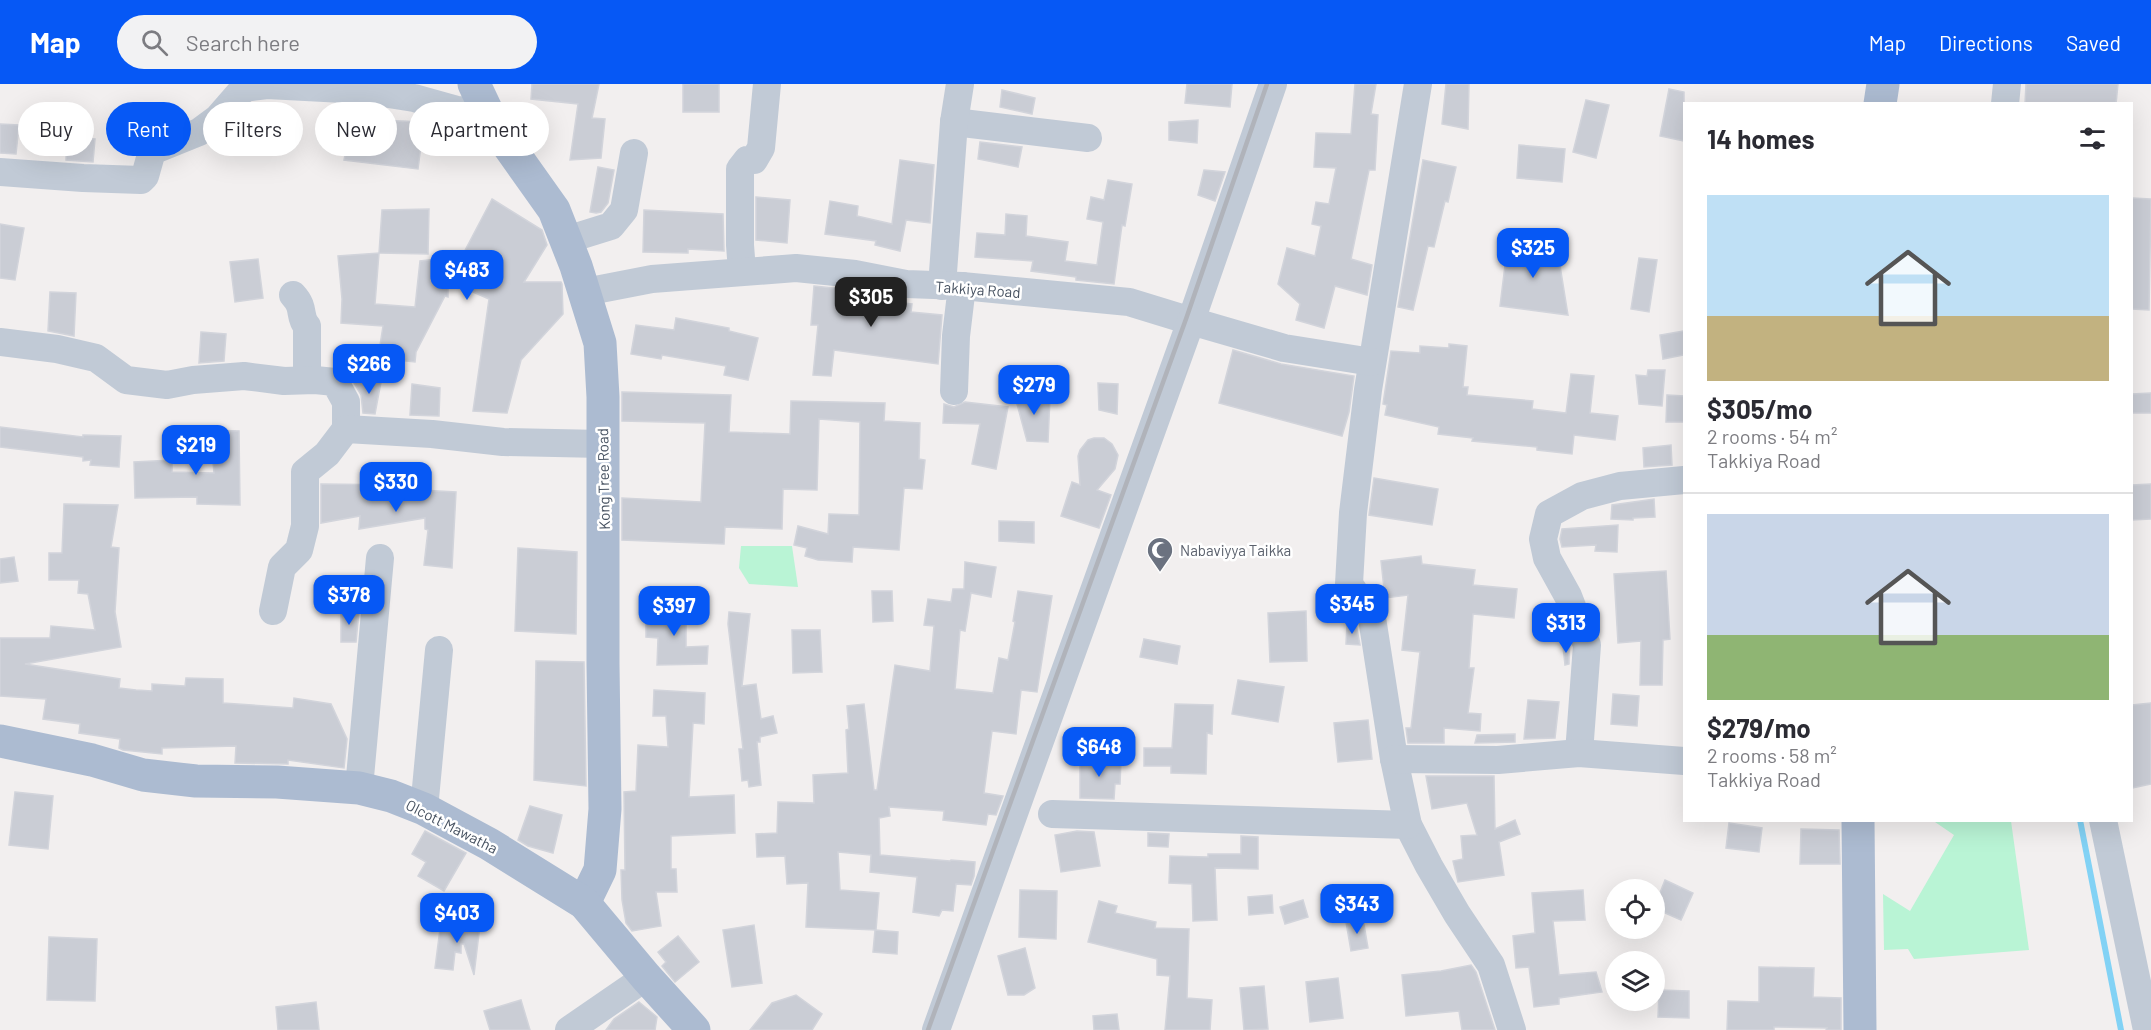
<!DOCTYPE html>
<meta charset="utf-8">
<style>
:root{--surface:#fff;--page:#f2f2f3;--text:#2b2b33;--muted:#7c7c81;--line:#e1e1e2;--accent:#0658f5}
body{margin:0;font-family:Barlow,sans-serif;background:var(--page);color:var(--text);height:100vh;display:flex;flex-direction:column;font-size:22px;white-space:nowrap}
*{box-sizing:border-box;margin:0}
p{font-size:20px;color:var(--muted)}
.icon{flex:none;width:33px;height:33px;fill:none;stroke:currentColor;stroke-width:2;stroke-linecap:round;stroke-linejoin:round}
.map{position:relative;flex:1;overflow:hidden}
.panel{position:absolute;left:1683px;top:18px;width:450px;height:720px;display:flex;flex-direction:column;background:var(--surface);border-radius:0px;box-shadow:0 6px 24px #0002}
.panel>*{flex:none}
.hud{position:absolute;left:18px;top:18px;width:570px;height:54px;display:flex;gap:12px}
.buttons{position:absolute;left:1605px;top:795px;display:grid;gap:12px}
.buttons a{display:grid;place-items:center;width:60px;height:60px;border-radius:50%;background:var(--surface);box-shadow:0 6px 24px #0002;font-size:30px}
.price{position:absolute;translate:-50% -51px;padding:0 14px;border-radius:12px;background:var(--accent);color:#fff;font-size:20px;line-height:39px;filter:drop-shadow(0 2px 3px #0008)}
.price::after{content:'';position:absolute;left:50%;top:36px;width:18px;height:14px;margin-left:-9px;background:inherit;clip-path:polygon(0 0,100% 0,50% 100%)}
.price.selected{background:#222;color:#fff}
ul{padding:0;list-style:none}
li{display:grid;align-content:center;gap:12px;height:318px;padding:0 24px}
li+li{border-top:2px solid var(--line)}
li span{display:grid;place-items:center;height:186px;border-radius:0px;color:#555}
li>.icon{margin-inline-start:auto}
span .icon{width:108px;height:108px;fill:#fffc;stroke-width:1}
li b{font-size:26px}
h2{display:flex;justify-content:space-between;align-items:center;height:72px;padding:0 24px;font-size:26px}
.tag{padding:0 21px;border-radius:27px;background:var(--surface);box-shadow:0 6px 24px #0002;font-size:21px;line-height:54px}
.tag.selected{background:var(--accent);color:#fff}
header{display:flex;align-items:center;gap:36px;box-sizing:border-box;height:84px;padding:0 30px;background:var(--accent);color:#fff}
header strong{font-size:28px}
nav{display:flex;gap:33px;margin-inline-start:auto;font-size:21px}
.search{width:420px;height:54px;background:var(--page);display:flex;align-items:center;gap:15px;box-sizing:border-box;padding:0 21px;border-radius:33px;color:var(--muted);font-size:22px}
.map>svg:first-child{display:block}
.green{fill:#b9f4d5}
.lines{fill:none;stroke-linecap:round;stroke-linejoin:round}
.stream{stroke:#82d2f5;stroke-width:6}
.building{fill:#cacdd5;stroke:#d2d4db;stroke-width:1.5}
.minor{stroke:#c1cad6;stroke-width:28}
.major{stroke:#acbbd1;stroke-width:33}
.rail{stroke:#b0b3ba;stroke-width:4.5}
.labels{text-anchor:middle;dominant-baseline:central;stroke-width:5;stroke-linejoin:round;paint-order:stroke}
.street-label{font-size:15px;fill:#45505f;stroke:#fff}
.worship-label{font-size:15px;fill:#5b616d;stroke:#fff;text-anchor:start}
</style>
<header>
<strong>Map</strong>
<div class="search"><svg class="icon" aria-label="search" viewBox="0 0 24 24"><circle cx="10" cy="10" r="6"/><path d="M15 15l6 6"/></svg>Search here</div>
<nav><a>Map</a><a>Directions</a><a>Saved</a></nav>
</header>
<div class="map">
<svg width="2151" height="946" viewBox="0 0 2151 946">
<rect width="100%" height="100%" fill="#f2efef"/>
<g class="green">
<polygon points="741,462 792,462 798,503 749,500 739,484"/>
<polygon points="1936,737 2011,737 2029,866 1914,875 1908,865 1884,866 1883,810 1910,827 1954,751 1935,738"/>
</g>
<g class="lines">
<polyline class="stream" points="2080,736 2121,946"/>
</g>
<g class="building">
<polygon points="532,0 599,0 592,34 605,35 601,74 570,76 578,20 531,15"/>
<rect x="683" y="0" width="36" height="28"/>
<polygon points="1187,0 1232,0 1230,23 1185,19"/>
<polygon points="1355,0 1376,0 1371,30 1378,31 1375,86 1369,86 1351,175 1372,181 1367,211 1335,202 1324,244 1296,236 1300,220 1278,200 1287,164 1315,172 1321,142 1312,140 1316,118 1329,120 1336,84 1314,83 1316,49 1351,50"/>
<polygon points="1446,0 1469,0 1468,45 1442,40"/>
<polygon points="2026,0 2118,0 2116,20 2025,20"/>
<polygon points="1669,5 1684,8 1684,57 1660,52"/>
<polygon points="1002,6 1035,14 1032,30 1000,23"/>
<polygon points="1586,16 1609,21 1596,74 1573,68"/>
<polygon points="352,35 424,38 418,85 344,76"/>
<polygon points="1198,36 1197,59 1169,56 1169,38"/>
<polygon points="0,40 19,41 16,70 0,69"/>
<polygon points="67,53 95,55 93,78 66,76"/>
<polygon points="980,58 1022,63 1018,83 978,75"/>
<polygon points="1519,61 1565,65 1562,98 1517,94"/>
<polygon points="900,76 934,81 930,139 906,136 900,167 875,161 876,157 825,150 830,117 858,122 857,132 892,140"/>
<polygon points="1423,76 1456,83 1448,118 1445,117 1434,163 1428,162 1413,226 1398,223"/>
<polygon points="598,83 614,86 608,119 601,128 596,129 590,128"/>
<polygon points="1204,86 1225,88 1215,117 1198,111"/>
<polygon points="1108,96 1132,100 1125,142 1122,141 1114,200 1076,196 1076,193 1031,187 1033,177 975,173 977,149 1005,151 1006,130 1027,132 1026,152 1068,158 1065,177 1097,181 1103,138 1087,135 1091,113 1104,116"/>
<polygon points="756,113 790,116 787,159 756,156"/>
<polygon points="2132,114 2151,115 2149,226 2132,225"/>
<polygon points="492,115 542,146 547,161 524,198 561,198 562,200 563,230 521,276 507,329 473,327 489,215 448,197 448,213 445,212 416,268 415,278 378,274 383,242 341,239 342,215 338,172 379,169 375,220 415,223 420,177 462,172"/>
<polygon points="429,125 428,170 379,169 382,126"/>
<polygon points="644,126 723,130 724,167 688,165 688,169 643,168"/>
<polygon points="0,140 24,144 15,196 0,194"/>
<polygon points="1508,157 1557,163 1568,231 1500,222"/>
<polygon points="1639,174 1657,176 1649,228 1631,225"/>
<polygon points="258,175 263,214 235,218 230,178"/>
<polygon points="814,202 853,206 886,213 885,217 912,220 911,228 942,231 938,280 834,266 831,292 813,291 818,241 811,241"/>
<polygon points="50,208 76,209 74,252 48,247"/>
<polygon points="676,234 729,244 729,247 758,254 748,296 724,291 726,282 662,271 661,275 631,270 636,241 674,246"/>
<polygon points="1684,247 1684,271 1663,275 1660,251"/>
<polygon points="201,248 226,250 224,277 199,279"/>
<polygon points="1449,260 1467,262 1463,303 1468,303 1467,311 1533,317 1532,325 1566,329 1571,290 1594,292 1590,329 1618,332 1615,356 1574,351 1572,370 1537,366 1537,363 1472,357 1473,354 1438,350 1439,343 1385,331 1387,321 1383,320 1391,267 1420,269 1420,262 1449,264"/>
<polygon points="1233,266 1281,280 1354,292 1349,328 1342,352 1219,319"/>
<polygon points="1648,286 1665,286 1662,322 1639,320 1636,291 1647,292"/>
<polygon points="353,297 381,298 375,330 363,329 361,311"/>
<polygon points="1098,299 1118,300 1117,330 1099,326"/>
<polygon points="412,300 440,304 439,332 410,331"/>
<polygon points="622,308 731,311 729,348 790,350 791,317 885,319 884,337 920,339 919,375 925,376 922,405 904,404 899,466 853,463 852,478 818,476 805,472 807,464 794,461 798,442 828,450 829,430 859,431 860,338 819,335 817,406 783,405 782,445 725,443 724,460 622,456 622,414 701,418 705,339 622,337"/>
<polygon points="1014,309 1044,310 1050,314 1048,358 1027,357"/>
<polygon points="2151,309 2151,329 2132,329 2132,310"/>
<polygon points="1667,311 1684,312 1684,338 1666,338"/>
<polygon points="965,318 1008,323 996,385 972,380 980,340 943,339 944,320 954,323"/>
<polygon points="0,343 83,353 83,351 121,352 119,383 90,381 91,376 83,377 83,373 0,363"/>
<polygon points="210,346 239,347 240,421 197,420 197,413 135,414 134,378 172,376 172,388 214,389"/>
<polygon points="1094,354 1104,354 1112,360 1118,371 1115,385 1097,406 1111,411 1099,444 1061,432 1072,398 1080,401 1078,372 1080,366 1088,356"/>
<polygon points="1671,361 1672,381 1644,383 1643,364"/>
<polygon points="1374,394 1438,405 1432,441 1369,431"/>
<polygon points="321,400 403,401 403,405 456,408 452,484 424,481 428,446 425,445 425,434 359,445 360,432 321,439"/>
<polygon points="2151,400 2151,435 2132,436 2132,401"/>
<polygon points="1654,415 1655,433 1633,434 1633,436 1611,435 1612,421"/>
<polygon points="64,420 118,421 111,463 119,464 115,528 121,563 25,580 120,595 119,604 136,606 152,607 152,600 185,602 186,594 223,595 223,619 293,624 294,614 331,620 347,655 344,684 288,676 288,680 235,679 236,662 162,664 162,670 123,666 119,664 120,655 79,649 80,640 43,635 46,615 0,612 0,554 50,554 51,542 95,546 88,510 78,509 79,496 49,496 49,469 62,469"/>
<polygon points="999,437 1034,438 1034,459 999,457"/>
<polygon points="1618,441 1617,468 1595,467 1596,461 1562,463 1560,455 1562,445"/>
<polygon points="518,464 577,468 576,550 515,547"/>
<polygon points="1421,472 1422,480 1475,486 1473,501 1517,505 1514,534 1473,530 1469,584 1474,584 1468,629 1481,630 1480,647 1444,644 1444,659 1408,659 1406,644 1411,644 1420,568 1402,566 1408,511 1385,514 1381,477"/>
<polygon points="14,473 18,497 0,499 0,475"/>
<polygon points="965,478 996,483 991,513 971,509 965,547 960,546 955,605 993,609 999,574 1008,576 1015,538 1013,537 1018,507 1052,512 1037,608 1021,606 1016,650 992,647 984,709 1003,712 996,731 988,730 986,741 943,736 944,727 889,723 890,732 879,734 880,771 950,777 951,776 975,778 974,792 971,801 956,800 953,827 942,826 939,832 913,828 917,793 870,788 871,771 838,768 840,806 879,809 876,846 806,843 808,799 787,800 785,772 757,773 756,750 777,749 778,718 814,719 813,691 848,689 846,646 849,645 847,622 864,620 874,706 877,706 895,581 930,587 934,542 924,541 928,515 951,518 953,505 964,505"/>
<polygon points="1666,487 1670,555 1663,556 1662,601 1640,601 1641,557 1618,559 1614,490"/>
<polygon points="872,507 892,507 893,537 873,538"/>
<polygon points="686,521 686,563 708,562 707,580 657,581 658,554 646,553 646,532 657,532 657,522"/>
<polygon points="341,526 359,527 356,558 341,558"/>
<polygon points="1306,527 1307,577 1270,578 1268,529"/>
<polygon points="729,528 750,530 742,602 756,600 761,635 773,632 777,649 760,653 760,658 757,658 761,701 749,703 748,696 742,697 739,665 743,665 728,540"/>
<polygon points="1347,540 1356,540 1360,561 1346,560"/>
<polygon points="792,546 820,546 822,588 793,589"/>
<polygon points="1144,555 1180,562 1177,580 1140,573"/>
<polygon points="1569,561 1569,580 1565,581 1563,562"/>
<polygon points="536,577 584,578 586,702 534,696"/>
<polygon points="1238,596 1284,603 1278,638 1232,630"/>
<polygon points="654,606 705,609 704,640 693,639 689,713 734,711 735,749 671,752 671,785 676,785 677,808 656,808 661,842 632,847 626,839 622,816 621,786 625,786 624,708 636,707 638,661 668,663 666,632 653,632"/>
<polygon points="1613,610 1639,612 1637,642 1611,640"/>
<polygon points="1528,616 1559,618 1555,654 1524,655"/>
<polygon points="2151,619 2151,700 2132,704 2132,621"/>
<polygon points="1175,620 1213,621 1212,650 1207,649 1206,690 1171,689 1171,682 1144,682 1144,664 1172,664"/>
<polygon points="1368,636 1372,675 1338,678 1334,639"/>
<polygon points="1515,650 1515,658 1475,659 1477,651"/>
<polygon points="1080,675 1121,676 1120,700 1115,700 1114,715 1080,714"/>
<polygon points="1426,692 1494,692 1495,745 1515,736 1520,750 1499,758 1504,791 1458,798 1453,777 1463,775 1461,752 1477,751 1467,719 1432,725"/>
<polygon points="15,708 53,712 48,765 9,761"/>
<polygon points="530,722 562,731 553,769 528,762 518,756"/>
<polygon points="1729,739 1762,744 1759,768 1726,764"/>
<polygon points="1801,745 1839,746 1840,780 1800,780"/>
<polygon points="425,747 466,769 444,807 418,792 426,778 412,770"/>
<polygon points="1077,747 1094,748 1100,782 1061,788 1055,751"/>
<polygon points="1148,749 1169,750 1168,763 1148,762"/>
<polygon points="1241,752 1258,753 1258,785 1215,784 1217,836 1193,837 1192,800 1169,799 1170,772 1208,773 1208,770 1241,770"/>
<polygon points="1665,796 1693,809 1681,836 1654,824"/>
<polygon points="1020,806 1057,807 1056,855 1019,853"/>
<polygon points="1583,806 1585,836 1553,837 1559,891 1596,888 1602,908 1559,914 1559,920 1534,923 1529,883 1516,884 1513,852 1535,849 1532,809"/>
<polygon points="1272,811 1273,829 1249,831 1248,813"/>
<polygon points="1303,816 1308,833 1285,840 1280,823"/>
<polygon points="1099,817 1117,822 1115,829 1156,838 1155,844 1189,845 1187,914 1212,916 1210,946 1165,946 1170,892 1157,891 1157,875 1088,858"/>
<polygon points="1363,835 1368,864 1351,867 1346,838"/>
<polygon points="441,837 480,841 474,891 464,860 461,860 461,869 455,868 453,886 435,884"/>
<polygon points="754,841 762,899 732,903 723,846"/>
<polygon points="875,846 898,848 897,870 873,868"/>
<polygon points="678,852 699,878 675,898 662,882 666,878 658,868"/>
<polygon points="49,853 97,855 95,917 47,916"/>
<polygon points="1025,864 1035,904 1024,911 1008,911 998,872"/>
<polygon points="1471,881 1476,888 1495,946 1462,946 1459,927 1406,932 1402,891 1441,887"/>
<polygon points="1759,883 1814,884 1813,913 1841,914 1841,946 1826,946 1827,944 1774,943 1774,946 1727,946 1728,917 1759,918"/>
<polygon points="1338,894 1343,934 1310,938 1306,898"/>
<polygon points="1264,902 1268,945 1244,946 1240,904"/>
<polygon points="1659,906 1689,907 1689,934 1658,933"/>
<polygon points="796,911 822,930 812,946 750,946 772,919"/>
<polygon points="521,916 530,946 490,946 484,927"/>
<polygon points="316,918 319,946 278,946 276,923"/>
<polygon points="639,918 657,933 655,946 606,946 614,935"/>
<polygon points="1117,930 1119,946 1094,946 1093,932"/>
</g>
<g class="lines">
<g class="minor">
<polyline points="1418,0 1368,306 1353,429 1349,500 1372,534 1394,675 1408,741 1429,782 1457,830 1491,881 1512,946"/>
<polyline points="2005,20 2007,0"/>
<polyline points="954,38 1088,54"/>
<polyline points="0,88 83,94 141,96 145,92 152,67 199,48 218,34 244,4 267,1 363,6 414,14 457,26 486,27"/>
<polyline points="566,156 611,142 624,126 634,69"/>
<polyline points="742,187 740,161 740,85 747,76 754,76 761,64 767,0"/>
<polyline points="942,202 954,38 960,0"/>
<polyline points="585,208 652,195 796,184 855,190 906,200 962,202 1129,218 1191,237 1273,0"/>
<path d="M293,211C306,225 298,232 307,242V296"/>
<polyline points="0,258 57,265 96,274 126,296 167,301 193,296 244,292 284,297 315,296 335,298 346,318 346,345"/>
<polyline points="954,307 956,252 962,202"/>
<polyline points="273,527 282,483 299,466 305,442 305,388 327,370 346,345 432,350 503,358 602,360"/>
<polyline points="1579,669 1587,561 1568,512 1547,474 1543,455 1549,430 1582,412 1620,402 1684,396"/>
<polyline points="1394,675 1498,676 1579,669 1684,677"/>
<polyline points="359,704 380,474"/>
<polyline points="424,725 439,566"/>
<polyline points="1052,730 1408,741"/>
<polyline points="2103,736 2147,946"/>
<polyline points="569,946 646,893"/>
<polyline points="936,946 1191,237 1284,264 1372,278"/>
</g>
<g class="major">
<polyline points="474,0 493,40 554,126 576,182 600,259 603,313 603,580 605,725 600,786 584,819"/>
<polyline points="1880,20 1883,0"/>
<polyline points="0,657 92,676 143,691 196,697 277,698 359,704 391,712 424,725 489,760 584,819 646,893 694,946"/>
<polyline points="1858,736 1860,946"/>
</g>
<polyline class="rail" points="928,946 1186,235 1267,0"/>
</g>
<defs>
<g id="mosque-pin" transform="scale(1.35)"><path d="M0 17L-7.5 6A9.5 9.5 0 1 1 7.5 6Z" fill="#6b7280" stroke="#fff"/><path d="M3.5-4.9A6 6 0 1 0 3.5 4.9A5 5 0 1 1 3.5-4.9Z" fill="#fff"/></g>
</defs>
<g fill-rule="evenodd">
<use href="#mosque-pin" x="1160" y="466"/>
</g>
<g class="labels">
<g class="street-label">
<text transform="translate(978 205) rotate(4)">Takkiya Road</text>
<text transform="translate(603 395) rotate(-91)">Kong Tree Road</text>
<text transform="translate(452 742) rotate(27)">Olcott Mawatha</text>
</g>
<g class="worship-label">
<text x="1180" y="466">Nabaviyya Taikka</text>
</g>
</g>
</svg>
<div class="buttons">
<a><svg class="icon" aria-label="locate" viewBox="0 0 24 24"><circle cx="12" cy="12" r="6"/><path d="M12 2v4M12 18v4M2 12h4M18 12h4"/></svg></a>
<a><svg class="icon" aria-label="layers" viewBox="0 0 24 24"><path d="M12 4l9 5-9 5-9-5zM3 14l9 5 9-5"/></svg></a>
</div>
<b class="price" style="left:1533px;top:195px">$325</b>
<b class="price" style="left:467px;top:217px">$483</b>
<b class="price selected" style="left:871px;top:244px">$305</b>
<b class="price" style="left:369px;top:311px">$266</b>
<b class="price" style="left:1034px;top:332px">$279</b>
<b class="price" style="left:196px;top:392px">$219</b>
<b class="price" style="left:396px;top:429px">$330</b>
<b class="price" style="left:349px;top:542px">$378</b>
<b class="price" style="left:1352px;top:551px">$345</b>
<b class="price" style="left:674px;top:553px">$397</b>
<b class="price" style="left:1566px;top:570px">$313</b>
<b class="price" style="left:1099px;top:694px">$648</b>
<b class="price" style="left:1357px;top:851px">$343</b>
<b class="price" style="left:457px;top:860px">$403</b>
<div class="hud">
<a class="tag">Buy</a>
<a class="tag selected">Rent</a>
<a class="tag">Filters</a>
<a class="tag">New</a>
<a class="tag">Apartment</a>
</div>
<section class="panel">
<h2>14 homes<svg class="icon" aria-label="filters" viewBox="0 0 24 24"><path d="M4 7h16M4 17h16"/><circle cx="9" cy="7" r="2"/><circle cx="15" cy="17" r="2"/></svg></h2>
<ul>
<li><span style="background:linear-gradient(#bfe0f5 65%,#c2b280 0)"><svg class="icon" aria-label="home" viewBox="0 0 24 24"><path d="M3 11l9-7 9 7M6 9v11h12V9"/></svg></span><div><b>$305/mo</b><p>2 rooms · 54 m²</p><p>Takkiya Road</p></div></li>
<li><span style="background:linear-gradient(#c9d6e8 65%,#8fb573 0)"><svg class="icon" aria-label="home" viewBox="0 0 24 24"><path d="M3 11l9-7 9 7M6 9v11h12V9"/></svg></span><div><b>$279/mo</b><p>2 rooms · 58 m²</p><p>Takkiya Road</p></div></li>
</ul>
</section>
</div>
